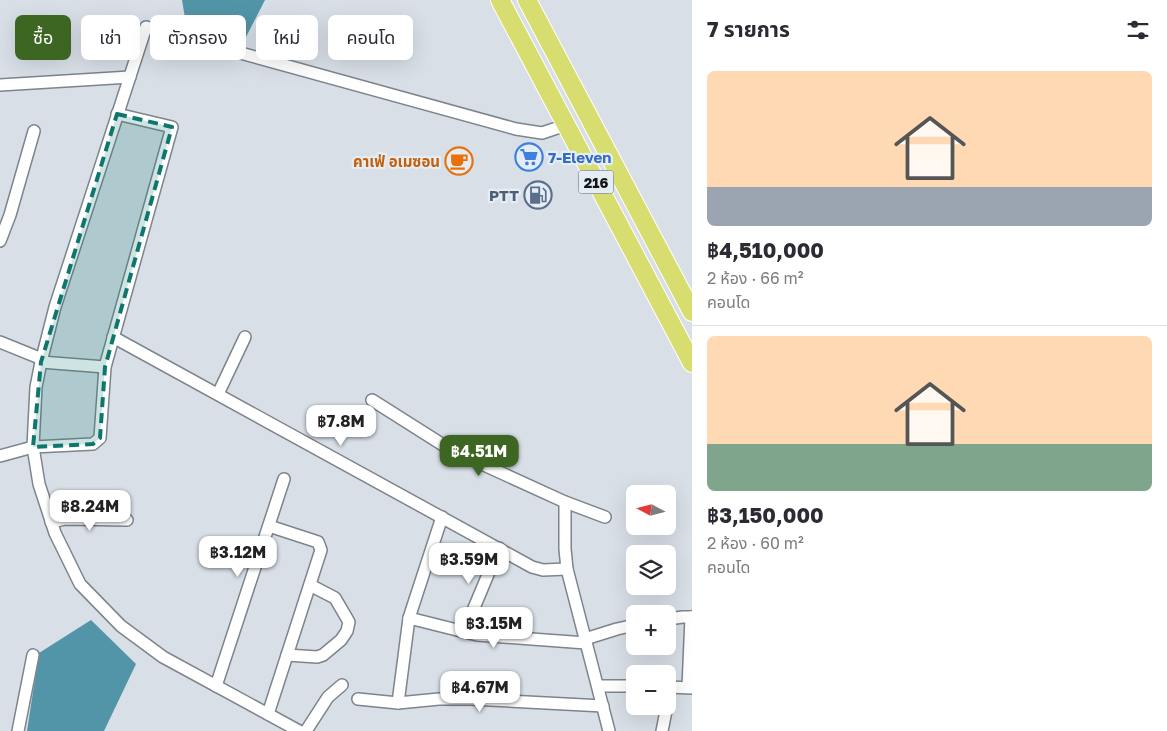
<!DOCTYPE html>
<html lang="th">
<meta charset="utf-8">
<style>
:root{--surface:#fff;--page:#f2f2f3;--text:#2b2b33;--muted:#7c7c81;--line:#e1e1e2;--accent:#3d6622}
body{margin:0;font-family:"Golos Text","Noto Sans Thai",sans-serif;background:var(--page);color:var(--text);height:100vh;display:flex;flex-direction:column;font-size:19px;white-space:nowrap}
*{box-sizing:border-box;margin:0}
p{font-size:16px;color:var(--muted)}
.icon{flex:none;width:28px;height:28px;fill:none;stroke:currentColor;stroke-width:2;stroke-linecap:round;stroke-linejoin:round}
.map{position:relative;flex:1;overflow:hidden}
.panel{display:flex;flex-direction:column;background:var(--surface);width:475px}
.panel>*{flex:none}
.guide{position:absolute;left:15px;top:15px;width:475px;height:45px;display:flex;gap:10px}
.needle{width:32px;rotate:277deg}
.controls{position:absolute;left:626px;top:485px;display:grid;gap:10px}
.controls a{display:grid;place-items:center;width:50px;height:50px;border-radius:8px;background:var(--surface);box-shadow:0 5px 20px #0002;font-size:25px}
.price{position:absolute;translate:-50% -42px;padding:0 11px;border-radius:10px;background:#fff;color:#222;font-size:16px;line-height:32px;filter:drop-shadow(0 1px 2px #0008)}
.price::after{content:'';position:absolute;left:50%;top:30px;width:15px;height:11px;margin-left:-8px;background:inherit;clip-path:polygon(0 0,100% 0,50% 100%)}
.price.current{background:var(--accent);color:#fff}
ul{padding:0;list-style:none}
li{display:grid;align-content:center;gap:10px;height:265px;padding:0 15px}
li+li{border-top:1px solid var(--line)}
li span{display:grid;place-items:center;height:155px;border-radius:8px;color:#555}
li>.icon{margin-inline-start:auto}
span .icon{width:90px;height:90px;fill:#fffc;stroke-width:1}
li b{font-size:21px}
h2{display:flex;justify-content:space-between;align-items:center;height:60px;padding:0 15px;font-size:21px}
.pill{padding:0 18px;border-radius:8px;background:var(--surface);box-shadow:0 5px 20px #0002;font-size:18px;line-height:45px}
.pill.current{background:var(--accent);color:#fff}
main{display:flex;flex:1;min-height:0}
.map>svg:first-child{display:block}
.water{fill:#5295a9}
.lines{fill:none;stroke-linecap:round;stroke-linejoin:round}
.minor-casing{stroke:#7d848b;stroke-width:14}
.primary-casing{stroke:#fff;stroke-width:20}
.minor{stroke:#fff;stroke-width:11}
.primary{stroke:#d8dd6f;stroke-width:18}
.marked{fill:#0f766e;fill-opacity:0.2;stroke:#0f766e;stroke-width:4;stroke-dasharray:10 6;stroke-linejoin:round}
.labels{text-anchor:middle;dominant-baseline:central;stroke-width:4.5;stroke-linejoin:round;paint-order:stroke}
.shield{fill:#e5edf4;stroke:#515459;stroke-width:1}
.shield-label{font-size:14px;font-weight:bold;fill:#111316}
.shop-label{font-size:15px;font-weight:bold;fill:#366cbe;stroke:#e5edf4;text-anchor:start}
.food-label{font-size:15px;font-weight:bold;fill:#c56008;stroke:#e5edf4;text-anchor:end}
.service-label{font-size:15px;font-weight:bold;fill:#4e5e75;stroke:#e5edf4;text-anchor:end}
</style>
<main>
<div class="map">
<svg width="692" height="731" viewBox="0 0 692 731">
<rect width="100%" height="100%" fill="#d8dfe7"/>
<g class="water">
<polygon points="182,0 265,0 246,37 186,24"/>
<polygon points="91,620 136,664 104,731 27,731 39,653"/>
</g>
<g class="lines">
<g class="minor-casing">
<g id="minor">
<polyline points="0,85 130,77"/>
<polyline points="0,241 10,215 34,131"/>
<polyline points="113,337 532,567 543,570 567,569"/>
<polyline points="0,342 42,359"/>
<polyline points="41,362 105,367"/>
<polyline points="218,394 245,337"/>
<polyline points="372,400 451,450 565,502 605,517"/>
<polyline points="0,456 33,447 93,444 100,438 105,367 172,127 117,114"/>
<polyline points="565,502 565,549 567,569 609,731"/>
<polyline points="51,522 65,519 127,520"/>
<polyline points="409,618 477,635 586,643"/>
<polyline points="668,619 683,617 692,617"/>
<polyline points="464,632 499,548"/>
<polyline points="585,639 617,629 635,625"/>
<polyline points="287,655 317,657 323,655 341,640 347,631 349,622 335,598 310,585"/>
<polyline points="216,686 284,479"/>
<polyline points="598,686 635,686"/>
<polyline points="668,687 692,688"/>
<polyline points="688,687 691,617"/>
<polyline points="358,699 398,703 439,699 471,699 603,706"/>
<polyline points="398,703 409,618 442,517"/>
<polyline points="268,714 321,550 318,542 269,526"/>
<polyline points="18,731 33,655"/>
<polyline points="299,731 163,657 121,626 80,584 55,533 39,484 33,447 36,387 41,362 55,307 146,27 516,129 542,133 566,125"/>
<polyline points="306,731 328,697 342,685"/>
<polyline points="662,731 667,706"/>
</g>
</g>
<g class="primary-casing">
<g id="primary">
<polyline points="500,0 692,363"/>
<polyline points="527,0 692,312"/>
</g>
</g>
<use href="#minor" class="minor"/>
<use href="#primary" class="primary"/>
</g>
<path class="marked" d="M117,114L172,127L105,367L100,438L93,444L33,447L41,362Z"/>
<defs>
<g id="supermarket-ring" transform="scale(1.4375)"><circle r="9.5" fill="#e5edf4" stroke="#3f7fe0" stroke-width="1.5"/><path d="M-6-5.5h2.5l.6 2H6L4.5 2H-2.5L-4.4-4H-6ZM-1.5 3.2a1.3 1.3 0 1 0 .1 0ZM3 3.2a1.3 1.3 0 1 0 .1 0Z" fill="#3f7fe0"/></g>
<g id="cafe-ring" transform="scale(1.4375)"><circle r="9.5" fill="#e5edf4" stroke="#e8710a" stroke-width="1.5"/><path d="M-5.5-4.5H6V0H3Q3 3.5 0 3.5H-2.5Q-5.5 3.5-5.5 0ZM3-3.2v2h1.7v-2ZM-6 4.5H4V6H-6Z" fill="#e8710a"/></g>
<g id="fuel-ring" transform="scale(1.4375)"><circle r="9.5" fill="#e5edf4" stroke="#5c6f8a" stroke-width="1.5"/><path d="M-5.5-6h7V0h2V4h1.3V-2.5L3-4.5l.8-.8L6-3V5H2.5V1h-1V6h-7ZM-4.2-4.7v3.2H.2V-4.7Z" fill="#5c6f8a"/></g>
</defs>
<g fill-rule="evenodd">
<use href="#supermarket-ring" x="529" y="157"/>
<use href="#cafe-ring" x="459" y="161"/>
<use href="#fuel-ring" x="538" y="195"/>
</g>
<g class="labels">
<rect class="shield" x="578.5" y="170.5" width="35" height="23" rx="4"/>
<g class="shield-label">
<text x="596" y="182">216</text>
</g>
<g class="shop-label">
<text x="548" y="157">7-Eleven</text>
</g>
<g class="food-label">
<text x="440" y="161">คาเฟ่ อเมซอน</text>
</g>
<g class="service-label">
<text x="519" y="195">PTT</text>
</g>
</g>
</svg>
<div class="controls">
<a><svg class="needle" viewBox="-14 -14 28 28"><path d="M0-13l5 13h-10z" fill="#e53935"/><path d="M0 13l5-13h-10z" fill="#7c7c81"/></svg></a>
<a><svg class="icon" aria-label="layers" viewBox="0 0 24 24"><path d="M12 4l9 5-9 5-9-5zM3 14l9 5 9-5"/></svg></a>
<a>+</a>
<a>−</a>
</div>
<b class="price" style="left:341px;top:447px">฿7.8M</b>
<b class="price current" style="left:479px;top:477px">฿4.51M</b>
<b class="price" style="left:90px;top:532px">฿8.24M</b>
<b class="price" style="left:238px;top:578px">฿3.12M</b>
<b class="price" style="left:469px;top:585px">฿3.59M</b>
<b class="price" style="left:494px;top:649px">฿3.15M</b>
<b class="price" style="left:480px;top:713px">฿4.67M</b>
<div class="guide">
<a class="pill current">ซื้อ</a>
<a class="pill">เช่า</a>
<a class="pill">ตัวกรอง</a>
<a class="pill">ใหม่</a>
<a class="pill">คอนโด</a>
</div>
</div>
<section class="panel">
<h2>7 รายการ<svg class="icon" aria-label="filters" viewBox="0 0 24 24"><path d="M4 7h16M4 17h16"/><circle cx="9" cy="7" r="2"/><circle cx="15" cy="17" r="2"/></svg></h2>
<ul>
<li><span style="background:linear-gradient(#ffd9b3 75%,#9aa5b1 0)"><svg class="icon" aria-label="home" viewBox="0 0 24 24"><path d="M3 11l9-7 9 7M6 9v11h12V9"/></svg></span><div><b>฿4,510,000</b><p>2 ห้อง · 66 m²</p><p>คอนโด</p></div></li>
<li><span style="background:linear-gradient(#ffd9b3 70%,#7fa58c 0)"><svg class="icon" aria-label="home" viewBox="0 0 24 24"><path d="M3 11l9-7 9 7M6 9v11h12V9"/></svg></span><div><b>฿3,150,000</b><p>2 ห้อง · 60 m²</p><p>คอนโด</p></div></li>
</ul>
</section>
</main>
